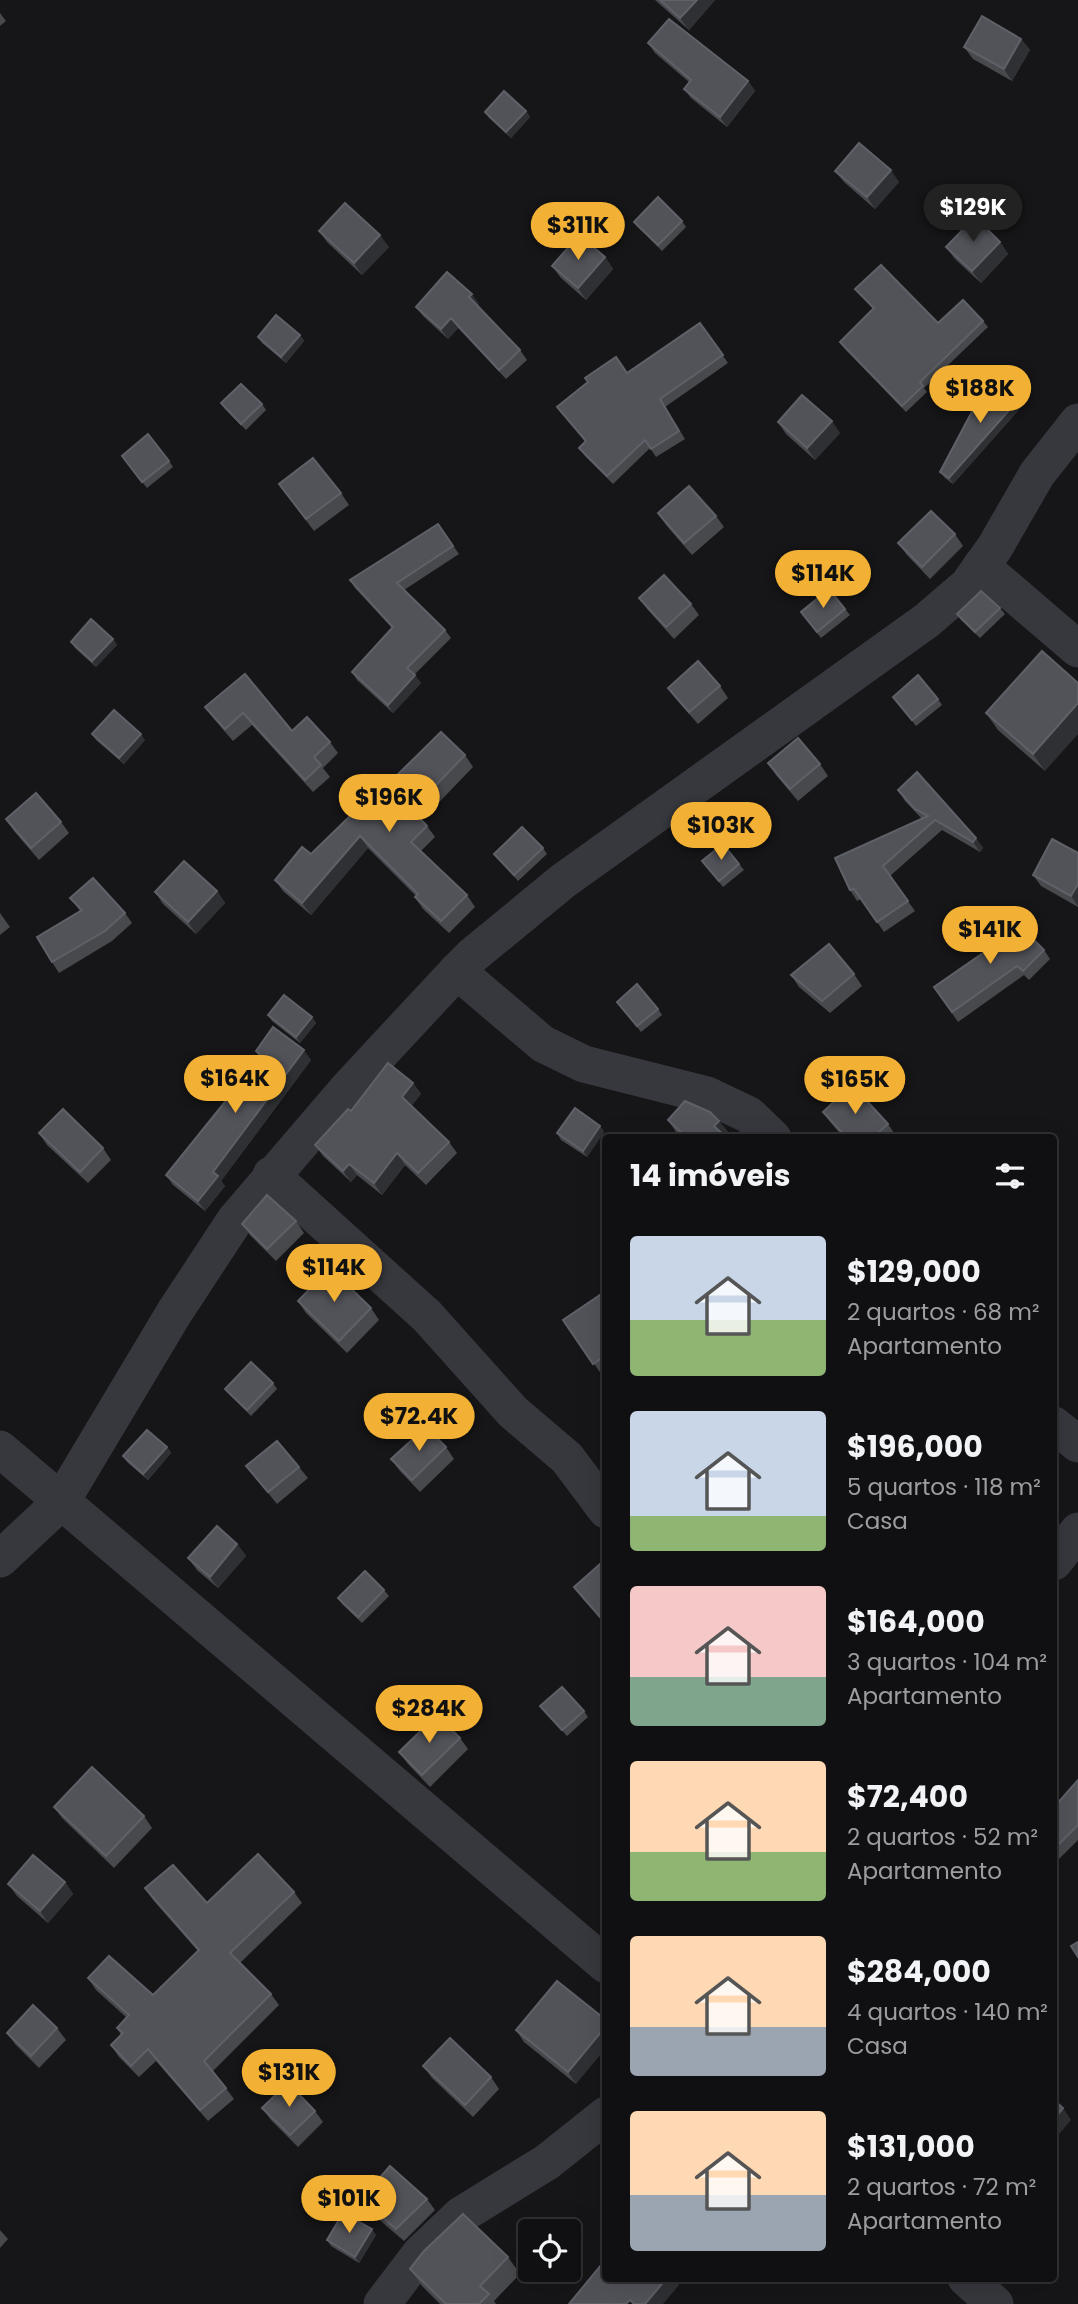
<!DOCTYPE html>
<html lang="pt">
<meta charset="utf-8">
<style>
:root{--surface:#101012;--page:#1e1e20;--text:#f1f3f6;--muted:#9c9d9f;--line:#303032;--accent:#f2b134}
body{margin:0;font-family:Poppins,sans-serif;background:var(--page);color:var(--text);height:100vh;display:flex;flex-direction:column;font-size:26px;white-space:nowrap}
*{box-sizing:border-box;margin:0}
p{font-size:23px;color:var(--muted)}
.icon{flex:none;width:38px;height:38px;fill:none;stroke:currentColor;stroke-width:2;stroke-linecap:round;stroke-linejoin:round}
.map{position:relative;flex:1;overflow:hidden}
.side{position:absolute;left:602px;top:1134px;width:455px;height:1148px;display:flex;flex-direction:column;background:var(--surface);border-radius:7px;box-shadow:0 7px 28px #0002,0 0 0 2px var(--line)}
.side>*{flex:none}
.tools{position:absolute;left:518px;top:2219px;display:grid;gap:14px}
.tools a{display:grid;place-items:center;width:63px;height:63px;border-radius:7px;background:var(--surface);box-shadow:0 7px 28px #0002,0 0 0 2px var(--line);font-size:35px}
.price{position:absolute;translate:-50% -60px;padding:0 16px;border-radius:24px;background:var(--accent);color:#111;font-size:23px;line-height:46px;filter:drop-shadow(0 2px 4px #0008)}
.price::after{content:'';position:absolute;left:50%;top:42px;width:21px;height:16px;margin-left:-10px;background:inherit;clip-path:polygon(0 0,100% 0,50% 100%)}
.price.on{background:#222;color:#fff}
ul{padding:0;list-style:none}
li{display:flex;align-items:center;gap:21px;height:175px;padding:0 28px}
li span{display:grid;place-items:center;flex:none;width:196px;height:140px;border-radius:7px;color:#555}
li>.icon{margin-inline-start:auto}
span .icon{width:84px;height:84px;fill:#fffc;stroke-width:1}
li b{font-size:30px}
h2{display:flex;justify-content:space-between;align-items:center;height:84px;padding:0 28px;font-size:30px}
.map>svg:first-child{display:block}
.lines{fill:none;stroke-linecap:round;stroke-linejoin:round}
.minor{stroke:#37383d;stroke-width:37}
.wall{fill:#47494d}
.shaded-wall{fill:#2f3033}
.building{fill:#525359;stroke:#5f6168;stroke-width:2}
</style>
<div class="map">
<svg width="1078" height="2304" viewBox="0 0 1078 2304">
<rect width="100%" height="100%" fill="#161618"/>
<g class="lines">
<g class="minor">
<polyline points="981,566 1078,649"/>
<polyline points="457,971 543,1044 584,1064 707,1095 749,1115 773,1138"/>
<polyline points="271,1175 427,1316 513,1412 567,1458 606,1510"/>
<polyline points="1054,1425 1078,1444"/>
<polyline points="0,1449 606,1965"/>
<polyline points="0,1559 61,1502 174,1313 235,1220 349,1087 457,971 473,955 563,881 926,621 968,585 995,547 1037,474 1078,422"/>
<polyline points="1054,1562 1078,1531"/>
<polyline points="966,2278 995,2304"/>
<polyline points="382,2304 420,2254 461,2215 547,2162 606,2115"/>
</g>
</g>
<g class="wall">
<polygon points="655,0 715,0 689,30"/>
<polygon points="0,13 6,21 0,26"/>
<polygon points="1021,39 1030,50 1012,81 973,59 964,47"/>
<polygon points="648,43 748,81 755,91 727,127 691,98 684,89 689,82 655,53"/>
<polygon points="526,111 530,117 511,138 489,118 485,112"/>
<polygon points="835,171 899,182 875,209 844,182"/>
<polygon points="682,221 686,227 662,251 639,228 634,222"/>
<polygon points="319,231 389,247 362,275 327,242"/>
<polygon points="1000,242 1008,254 981,283 955,259 946,247"/>
<polygon points="605,257 613,269 586,300 561,278 552,266"/>
<polygon points="855,289 938,323 983,321 988,327 924,388 927,392 906,412 844,348 840,342 873,309 860,295"/>
<polygon points="479,304 478,305 520,350 527,360 506,379 458,328 448,339 423,316 416,307"/>
<polygon points="700,323 728,363 665,407 685,439 656,457 650,448 613,484 585,456 579,448 586,442 557,407 627,373"/>
<polygon points="300,335 304,341 286,363 262,343 258,337"/>
<polygon points="221,403 262,404 266,410 246,430 225,409"/>
<polygon points="1023,405 953,484 945,478 940,472"/>
<polygon points="778,422 840,433 815,460 786,434"/>
<polygon points="169,461 173,467 147,488 126,462"/>
<polygon points="279,484 341,493 349,505 314,531"/>
<polygon points="658,513 716,516 724,527 692,555 666,525"/>
<polygon points="438,524 459,554 404,590 445,630 451,638 414,675 421,683 393,713 357,680 352,672 392,628 355,588 350,580"/>
<polygon points="955,534 963,546 930,579 907,555 898,543"/>
<polygon points="639,598 691,604 699,615 674,639 648,610"/>
<polygon points="1000,608 1005,614 980,638 961,620 957,614"/>
<polygon points="845,609 850,615 821,638 801,612"/>
<polygon points="113,639 117,645 96,667 75,648 71,642"/>
<polygon points="1042,651 1045,771 998,730 986,713"/>
<polygon points="245,674 292,731 330,742 338,753 323,768 330,777 313,792 252,725 233,741 214,719 205,707"/>
<polygon points="720,686 728,698 698,724 676,699 668,688"/>
<polygon points="893,697 938,699 942,705 916,726"/>
<polygon points="92,734 145,740 124,764 96,740"/>
<polygon points="465,755 473,767 422,820 427,826 435,837 421,851 467,895 475,907 449,933 423,909 415,897 416,896 368,848 311,915 283,891 275,880 311,854 387,785"/>
<polygon points="768,763 820,764 828,776 798,801 776,775"/>
<polygon points="898,790 976,838 983,848 980,852 942,830 890,876 915,911 884,932 861,899 857,901 850,890 922,819 905,801"/>
<polygon points="6,819 61,822 69,833 39,860 14,831"/>
<polygon points="543,848 547,854 518,881 494,854"/>
<polygon points="1078,853 1078,907 1041,886 1033,875"/>
<polygon points="702,861 739,864 744,870 723,887"/>
<polygon points="217,891 225,903 196,934 163,904 155,892"/>
<polygon points="70,898 125,913 132,923 112,941 59,973 52,962 80,911"/>
<polygon points="0,913 10,927 0,935"/>
<polygon points="992,941 1044,950 1050,959 1029,980 1024,975 958,1022 934,987 995,944"/>
<polygon points="854,974 862,986 830,1013 799,987 791,975"/>
<polygon points="617,1002 658,1009 662,1015 641,1032"/>
<polygon points="268,1015 312,1017 316,1023 300,1043 272,1021"/>
<polygon points="256,1051 311,1060 221,1181 225,1186 205,1211 173,1185 166,1175 260,1058"/>
<polygon points="413,1083 421,1094 411,1106 449,1142 457,1153 426,1185 405,1165 382,1195 357,1175 351,1182 323,1156 315,1145 351,1111"/>
<polygon points="823,1112 888,1124 896,1136 894,1138 844,1138 831,1123"/>
<polygon points="668,1120 719,1121 728,1132 725,1135 727,1138 683,1138 676,1132"/>
<polygon points="600,1126 604,1132 587,1157 561,1140 557,1133"/>
<polygon points="39,1133 103,1148 111,1160 88,1183 47,1145"/>
<polygon points="296,1221 304,1233 276,1261 250,1235 242,1224"/>
<polygon points="606,1291 606,1373 602,1375 563,1320"/>
<polygon points="298,1301 371,1308 379,1320 347,1353 306,1313"/>
<polygon points="273,1383 277,1389 251,1416 230,1395 225,1389"/>
<polygon points="167,1447 171,1453 148,1480 127,1462 123,1456"/>
<polygon points="446,1447 454,1459 420,1492 400,1471 391,1459"/>
<polygon points="246,1466 299,1467 308,1478 277,1504"/>
<polygon points="237,1544 246,1556 218,1588 197,1570 188,1558"/>
<polygon points="606,1570 606,1625 583,1599 574,1587"/>
<polygon points="384,1590 389,1596 362,1623 342,1604 338,1598"/>
<polygon points="540,1706 584,1711 588,1717 567,1736"/>
<polygon points="460,1738 468,1749 430,1787 408,1764 399,1752"/>
<polygon points="1078,1780 1078,1840 1059,1859 1054,1854 1054,1803 1056,1805"/>
<polygon points="54,1807 144,1816 152,1828 114,1868 62,1818"/>
<polygon points="65,1882 73,1894 48,1923 17,1896 8,1884"/>
<polygon points="145,1888 207,1903 294,1892 302,1903 240,1963 271,1994 279,2005 213,2071 234,2099 208,2121 156,2061 139,2077 119,2057 111,2045 121,2035 117,2028 127,2018 96,1990 88,1978 153,1995 198,1951 153,1900"/>
<polygon points="606,2020 576,2084 524,2042 516,2030"/>
<polygon points="57,2028 66,2040 39,2068 15,2044 7,2033"/>
<polygon points="423,2066 491,2077 499,2089 473,2117 432,2078"/>
<polygon points="262,2108 315,2111 323,2122 298,2147 271,2120"/>
<polygon points="361,2199 427,2199 435,2210 404,2241 369,2211"/>
<polygon points="0,2230 8,2239 0,2248"/>
<polygon points="376,2235 359,2263 331,2246 327,2240"/>
<polygon points="508,2257 520,2274 494,2301 496,2304 440,2304 422,2286 410,2269"/>
</g>
<g class="shaded-wall">
<polygon points="697,0 715,0 689,30 680,18"/>
<polygon points="1021,39 1030,50 1012,81 1004,69"/>
<polygon points="748,81 755,91 727,127 720,117"/>
<polygon points="526,111 530,117 511,138 506,132"/>
<polygon points="891,170 899,182 875,209 867,197"/>
<polygon points="380,235 389,247 362,275 354,263"/>
<polygon points="1000,242 1008,254 981,283 972,271"/>
<polygon points="605,257 613,269 586,300 578,288"/>
<polygon points="472,294 479,304 476,307 469,297"/>
<polygon points="451,318 458,328 448,339 441,329"/>
<polygon points="300,335 304,341 286,363 281,357"/>
<polygon points="1019,399 1023,405 953,484 949,478"/>
<polygon points="832,421 840,433 815,460 807,448"/>
<polygon points="113,639 117,645 96,667 92,661"/>
<polygon points="415,675 421,683 393,713 388,705"/>
<polygon points="1078,703 1078,734 1045,771 1033,754"/>
<polygon points="141,734 145,740 124,764 119,758"/>
<polygon points="360,836 368,848 311,915 302,903"/>
<polygon points="976,838 983,848 980,852 973,842"/>
<polygon points="1078,884 1078,906 1071,896"/>
<polygon points="217,891 225,903 196,934 188,922"/>
<polygon points="312,1017 316,1023 300,1043 296,1037"/>
<polygon points="304,1050 311,1060 221,1181 225,1186 205,1211 198,1201 213,1172"/>
<polygon points="413,1083 421,1094 410,1108 402,1097"/>
<polygon points="719,1121 728,1132 723,1138 714,1126"/>
<polygon points="600,1126 604,1132 587,1157 583,1151"/>
<polygon points="397,1153 405,1165 382,1195 374,1183"/>
<polygon points="349,1164 357,1175 351,1182 343,1171"/>
<polygon points="167,1447 171,1453 148,1480 143,1474"/>
<polygon points="1054,1448 1059,1456 1054,1463"/>
<polygon points="237,1544 246,1556 218,1588 210,1577"/>
<polygon points="65,1882 73,1894 48,1923 40,1911"/>
<polygon points="606,2026 606,2048 576,2084 568,2072"/>
<polygon points="1063,2108 1071,2120 1054,2140 1054,2119"/>
<polygon points="372,2229 376,2235 359,2263 355,2257"/>
<polygon points="667,2278 674,2278 679,2285 663,2304 645,2304"/>
</g>
<g class="building">
<polygon points="660,0 697,0 680,18"/>
<polygon points="982,16 1021,39 1004,69 964,47"/>
<polygon points="669,19 748,81 720,117 684,89 691,80 648,43"/>
<polygon points="504,91 526,111 506,132 485,112"/>
<polygon points="859,143 891,170 867,197 835,171"/>
<polygon points="658,197 682,221 658,245 634,222"/>
<polygon points="345,203 380,235 354,263 319,231"/>
<polygon points="975,217 1000,242 972,271 946,247"/>
<polygon points="579,235 605,257 578,288 552,266"/>
<polygon points="881,265 938,323 963,300 983,321 920,382 923,386 902,406 840,342 874,308 855,289"/>
<polygon points="447,272 472,294 469,297 520,350 499,370 451,318 441,329 416,307"/>
<polygon points="276,315 300,335 281,357 258,337"/>
<polygon points="700,323 723,355 660,399 679,431 651,449 645,440 607,476 579,448 586,441 557,407 588,382 585,378 616,357 627,373"/>
<polygon points="997,381 1019,399 949,478 940,472 976,404"/>
<polygon points="241,384 262,404 241,424 221,403"/>
<polygon points="802,395 832,421 807,448 778,422"/>
<polygon points="148,434 169,461 142,482 122,456"/>
<polygon points="313,458 341,493 306,519 279,484"/>
<polygon points="689,486 716,516 684,543 658,513"/>
<polygon points="931,511 955,534 922,567 898,543"/>
<polygon points="438,524 453,546 397,583 445,630 407,668 415,675 388,705 352,672 393,627 350,580"/>
<polygon points="664,575 691,604 666,627 639,598"/>
<polygon points="829,589 845,609 817,632 801,612"/>
<polygon points="981,591 1000,608 975,632 957,614"/>
<polygon points="91,619 113,639 92,661 71,642"/>
<polygon points="1042,651 1078,683 1078,703 1033,754 986,713"/>
<polygon points="698,661 720,686 689,712 668,688"/>
<polygon points="245,674 292,731 307,717 330,742 314,757 321,765 305,780 243,713 225,729 205,707"/>
<polygon points="918,675 938,699 912,720 893,697"/>
<polygon points="114,710 141,734 119,758 92,734"/>
<polygon points="441,732 465,755 412,810 427,826 411,842 467,895 441,921 415,897 418,894 360,836 302,903 275,880 302,847 311,854 384,783 387,785"/>
<polygon points="798,738 820,764 790,789 768,763"/>
<polygon points="917,772 976,838 973,842 935,820 883,866 908,901 877,922 854,889 850,890 835,858 928,816 915,809 898,790"/>
<polygon points="36,793 61,822 31,848 6,819"/>
<polygon points="522,827 543,848 514,875 494,854"/>
<polygon points="1052,839 1078,853 1078,884 1071,896 1033,875"/>
<polygon points="723,844 739,864 719,881 702,861"/>
<polygon points="184,861 217,891 188,922 155,892"/>
<polygon points="93,878 125,913 105,931 52,962 37,937 82,910 70,898"/>
<polygon points="1014,920 1044,950 1023,971 1017,966 952,1012 934,987 996,944 992,941"/>
<polygon points="829,944 854,974 822,1001 791,975"/>
<polygon points="637,984 658,1009 637,1026 617,1002"/>
<polygon points="284,995 312,1017 296,1037 268,1015"/>
<polygon points="273,1027 304,1050 213,1172 218,1176 198,1201 166,1175 262,1056 256,1051"/>
<polygon points="388,1063 413,1083 402,1097 449,1142 418,1173 397,1153 374,1183 349,1164 343,1171 315,1145 348,1109 351,1111"/>
<polygon points="846,1090 857,1090 888,1124 872,1138 847,1138 823,1112"/>
<polygon points="685,1101 710,1112 719,1121 714,1126 727,1138 687,1138 668,1120"/>
<polygon points="575,1108 600,1126 583,1151 557,1133"/>
<polygon points="63,1109 103,1148 80,1172 39,1133"/>
<polygon points="267,1195 296,1221 267,1249 242,1224"/>
<polygon points="330,1268 371,1308 339,1341 298,1301"/>
<polygon points="606,1291 606,1355 593,1364 563,1320"/>
<polygon points="251,1362 273,1383 247,1410 225,1389"/>
<polygon points="426,1427 446,1447 412,1480 391,1459"/>
<polygon points="147,1430 167,1447 143,1474 123,1456"/>
<polygon points="277,1441 299,1467 268,1492 246,1466"/>
<polygon points="217,1526 237,1544 210,1577 188,1558"/>
<polygon points="600,1564 606,1570 606,1613 600,1617 574,1587"/>
<polygon points="365,1571 384,1590 358,1617 338,1598"/>
<polygon points="562,1687 584,1711 562,1730 540,1706"/>
<polygon points="437,1715 460,1738 422,1775 399,1752"/>
<polygon points="92,1767 144,1816 106,1856 54,1807"/>
<polygon points="1078,1780 1078,1825 1054,1849 1054,1803 1056,1805"/>
<polygon points="258,1854 294,1892 230,1953 271,1994 204,2061 226,2088 200,2110 148,2049 131,2066 111,2045 123,2033 117,2028 129,2015 88,1978 109,1956 153,1995 199,1950 145,1888 173,1865 207,1903"/>
<polygon points="33,1855 65,1882 40,1911 8,1884"/>
<polygon points="1078,1942 1078,1957 1071,1946"/>
<polygon points="557,1981 606,2020 606,2026 568,2072 516,2030"/>
<polygon points="33,2005 57,2028 31,2056 7,2033"/>
<polygon points="450,2038 491,2077 465,2105 423,2066"/>
<polygon points="288,2083 315,2111 290,2135 262,2108"/>
<polygon points="1054,2100 1063,2108 1054,2119"/>
<polygon points="390,2166 427,2199 396,2229 361,2199"/>
<polygon points="343,2213 372,2229 355,2257 327,2240"/>
<polygon points="463,2214 508,2257 480,2286 489,2294 479,2304 446,2304 410,2269 424,2251"/>
<polygon points="606,2259 606,2278 667,2278 645,2304 634,2304 630,2300 626,2304 569,2304"/>
</g>
</svg>
<div class="tools">
<a><svg class="icon" aria-label="locate" viewBox="0 0 24 24"><circle cx="12" cy="12" r="6"/><path d="M12 2v4M12 18v4M2 12h4M18 12h4"/></svg></a>
</div>
<b class="price on" style="left:973px;top:244px">$129K</b>
<b class="price" style="left:578px;top:262px">$311K</b>
<b class="price" style="left:980px;top:425px">$188K</b>
<b class="price" style="left:823px;top:610px">$114K</b>
<b class="price" style="left:389px;top:834px">$196K</b>
<b class="price" style="left:721px;top:862px">$103K</b>
<b class="price" style="left:990px;top:966px">$141K</b>
<b class="price" style="left:235px;top:1115px">$164K</b>
<b class="price" style="left:855px;top:1116px">$165K</b>
<b class="price" style="left:334px;top:1304px">$114K</b>
<b class="price" style="left:419px;top:1453px">$72.4K</b>
<b class="price" style="left:429px;top:1745px">$284K</b>
<b class="price" style="left:289px;top:2109px">$131K</b>
<b class="price" style="left:349px;top:2235px">$101K</b>
<section class="side">
<h2>14 imóveis<svg class="icon" aria-label="filters" viewBox="0 0 24 24"><path d="M4 7h16M4 17h16"/><circle cx="9" cy="7" r="2"/><circle cx="15" cy="17" r="2"/></svg></h2>
<ul>
<li><span style="background:linear-gradient(#c9d6e8 60%,#8fb573 0)"><svg class="icon" aria-label="home" viewBox="0 0 24 24"><path d="M3 11l9-7 9 7M6 9v11h12V9"/></svg></span><div><b>$129,000</b><p>2 quartos · 68 m²</p><p>Apartamento</p></div></li>
<li><span style="background:linear-gradient(#c9d6e8 75%,#8fb573 0)"><svg class="icon" aria-label="home" viewBox="0 0 24 24"><path d="M3 11l9-7 9 7M6 9v11h12V9"/></svg></span><div><b>$196,000</b><p>5 quartos · 118 m²</p><p>Casa</p></div></li>
<li><span style="background:linear-gradient(#f6c9c9 65%,#7fa58c 0)"><svg class="icon" aria-label="home" viewBox="0 0 24 24"><path d="M3 11l9-7 9 7M6 9v11h12V9"/></svg></span><div><b>$164,000</b><p>3 quartos · 104 m²</p><p>Apartamento</p></div></li>
<li><span style="background:linear-gradient(#ffd9b3 65%,#8fb573 0)"><svg class="icon" aria-label="home" viewBox="0 0 24 24"><path d="M3 11l9-7 9 7M6 9v11h12V9"/></svg></span><div><b>$72,400</b><p>2 quartos · 52 m²</p><p>Apartamento</p></div></li>
<li><span style="background:linear-gradient(#ffd9b3 65%,#9aa5b1 0)"><svg class="icon" aria-label="home" viewBox="0 0 24 24"><path d="M3 11l9-7 9 7M6 9v11h12V9"/></svg></span><div><b>$284,000</b><p>4 quartos · 140 m²</p><p>Casa</p></div></li>
<li><span style="background:linear-gradient(#ffd9b3 60%,#9aa5b1 0)"><svg class="icon" aria-label="home" viewBox="0 0 24 24"><path d="M3 11l9-7 9 7M6 9v11h12V9"/></svg></span><div><b>$131,000</b><p>2 quartos · 72 m²</p><p>Apartamento</p></div></li>
</ul>
</section>
</div>
